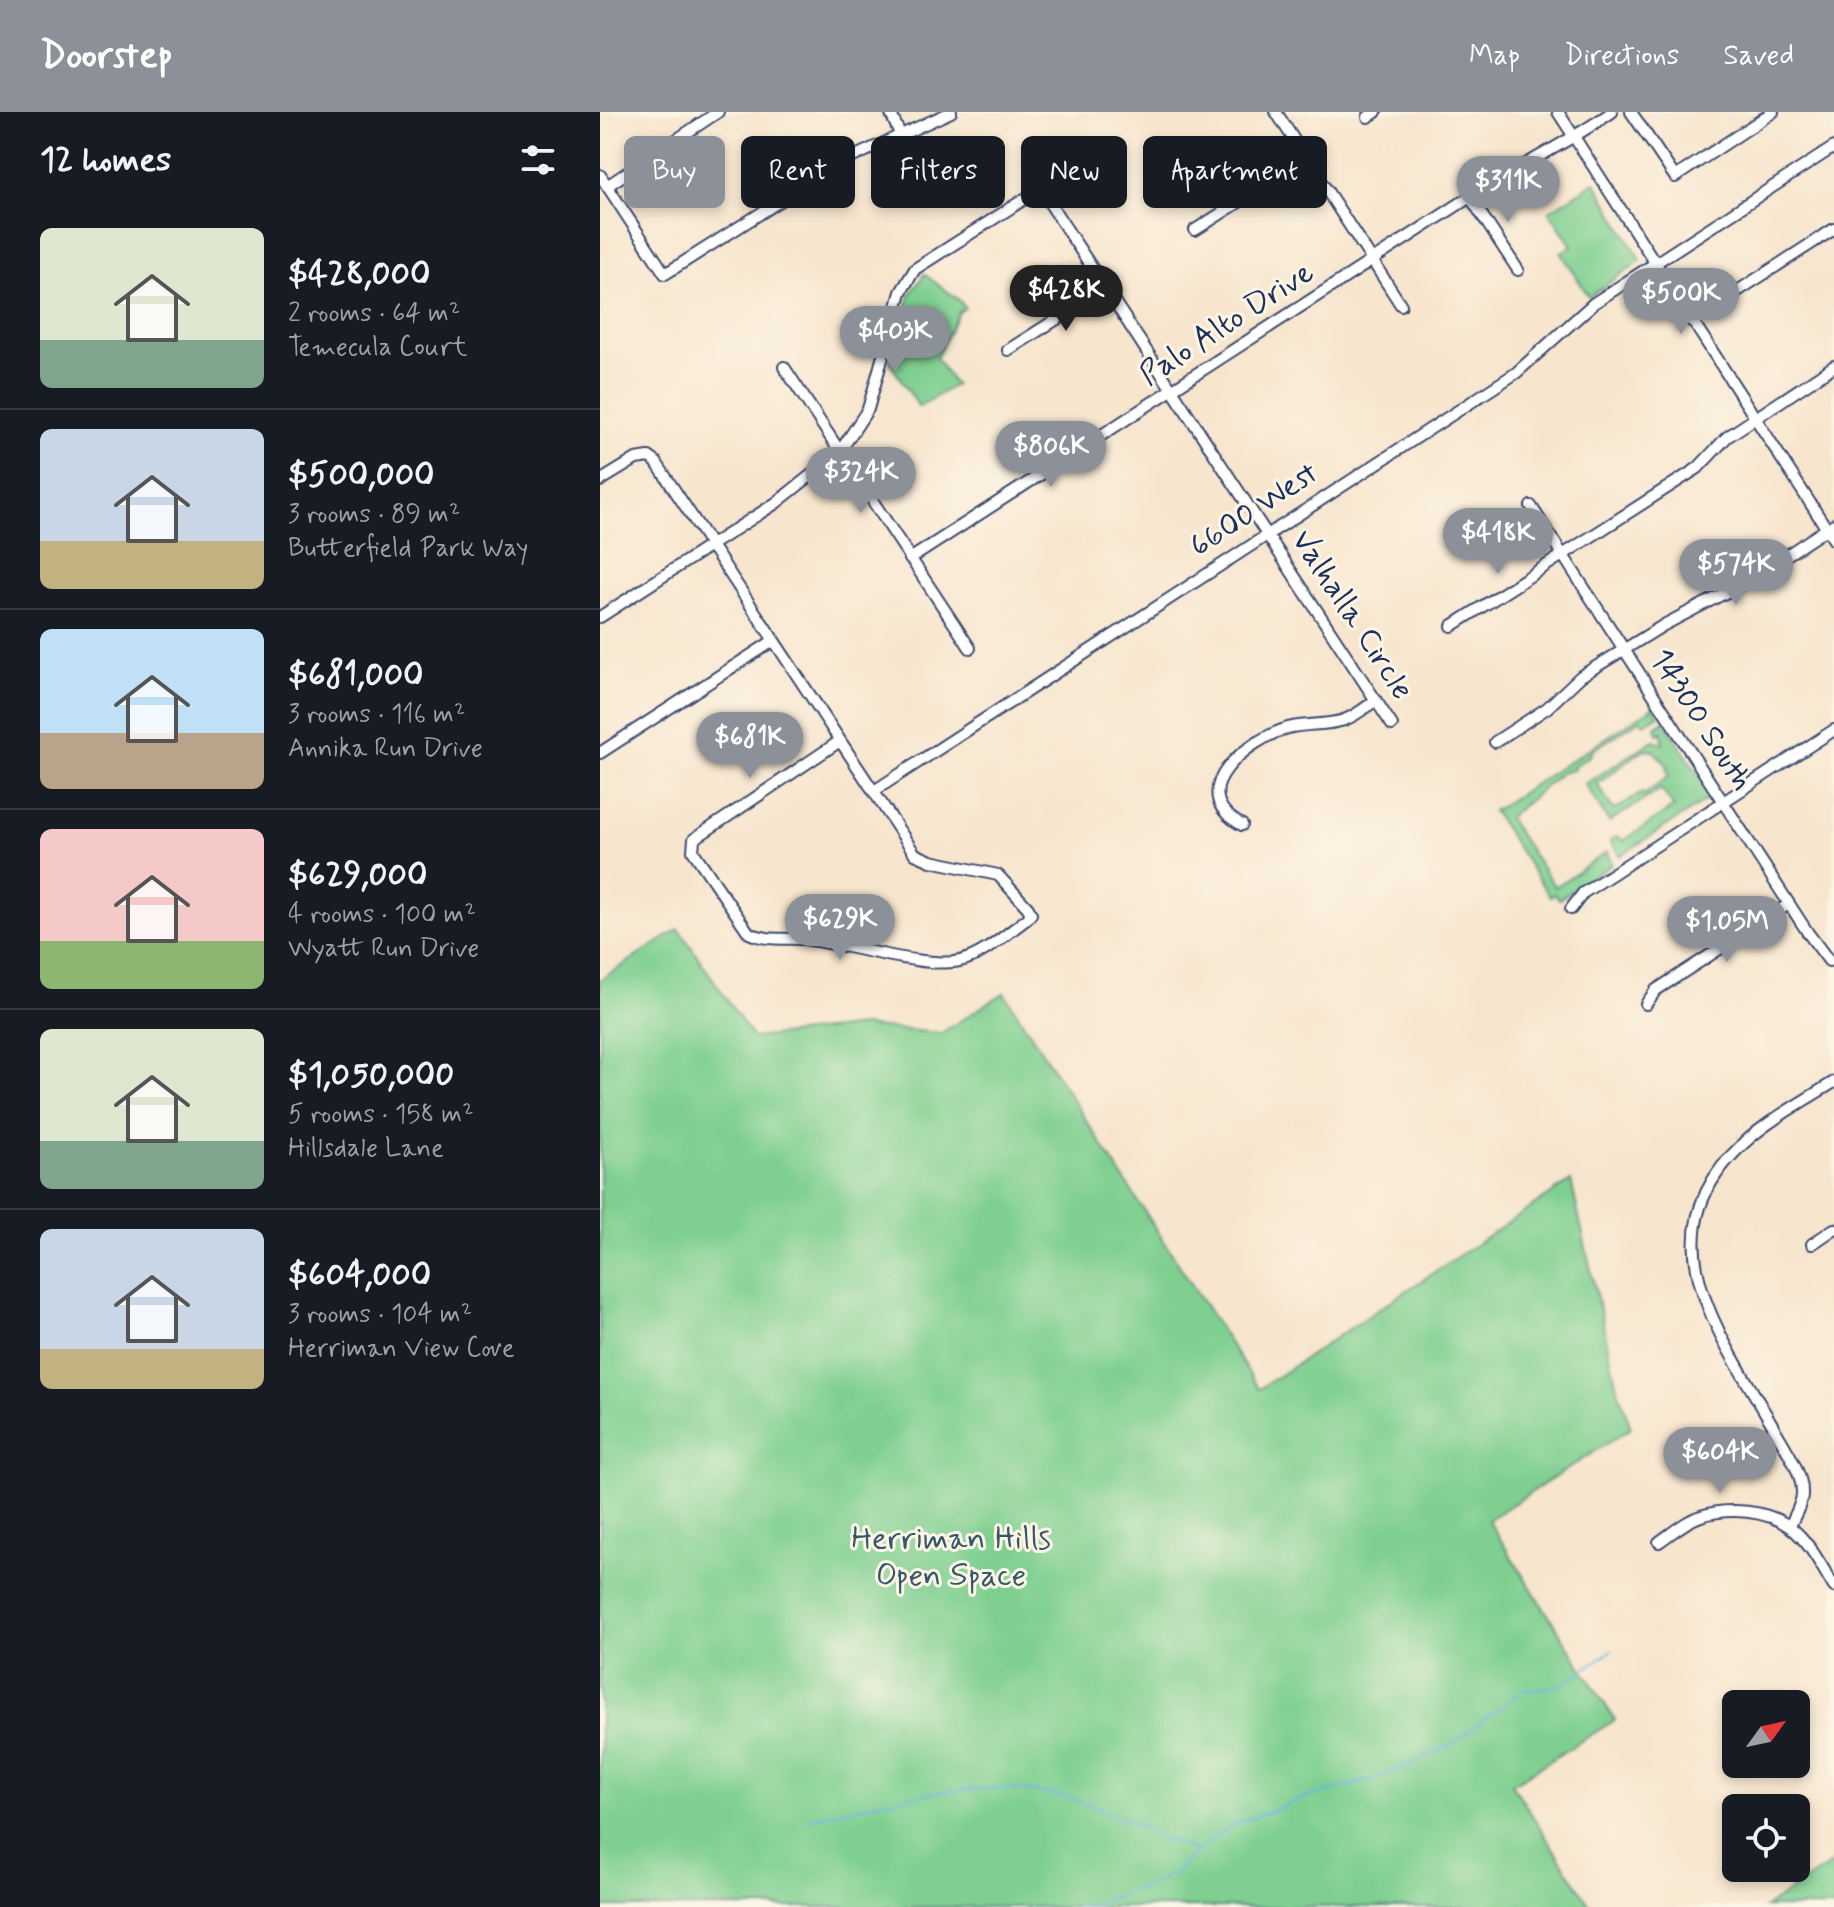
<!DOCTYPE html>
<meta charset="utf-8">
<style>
:root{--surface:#171b24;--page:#242831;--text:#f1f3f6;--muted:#9ea1a6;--line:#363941;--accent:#8c9099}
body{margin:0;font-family:Mynerve,sans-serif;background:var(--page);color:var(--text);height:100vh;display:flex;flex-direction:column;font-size:30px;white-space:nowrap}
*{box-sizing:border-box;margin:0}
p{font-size:26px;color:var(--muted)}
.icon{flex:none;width:44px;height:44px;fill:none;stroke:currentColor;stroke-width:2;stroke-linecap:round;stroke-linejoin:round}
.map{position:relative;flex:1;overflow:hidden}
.drawer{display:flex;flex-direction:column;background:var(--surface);width:600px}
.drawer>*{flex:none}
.banner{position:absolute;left:24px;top:24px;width:760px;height:72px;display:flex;gap:16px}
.needle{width:52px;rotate:57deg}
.fabs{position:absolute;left:1122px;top:1578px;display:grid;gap:16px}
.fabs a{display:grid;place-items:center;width:88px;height:88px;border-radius:12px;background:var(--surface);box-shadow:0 4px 12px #0003;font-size:40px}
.price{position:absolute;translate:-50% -68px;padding:0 18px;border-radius:28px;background:var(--accent);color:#fff;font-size:26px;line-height:52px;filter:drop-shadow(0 2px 4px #0008)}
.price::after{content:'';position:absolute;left:50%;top:48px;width:24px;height:18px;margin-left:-12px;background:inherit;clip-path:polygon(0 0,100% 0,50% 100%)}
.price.on{background:#222;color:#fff}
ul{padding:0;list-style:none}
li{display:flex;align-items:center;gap:24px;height:200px;padding:0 40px}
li+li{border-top:2px solid var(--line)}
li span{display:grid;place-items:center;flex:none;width:224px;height:160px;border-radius:12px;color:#555}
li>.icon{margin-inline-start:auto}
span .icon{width:96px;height:96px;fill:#fffc;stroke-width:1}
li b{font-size:34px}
h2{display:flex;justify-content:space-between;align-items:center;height:96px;padding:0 40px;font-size:34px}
.tag{padding:0 28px;border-radius:12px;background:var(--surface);box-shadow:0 4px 12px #0003;font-size:28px;line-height:72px}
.tag.on{background:var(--accent);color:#fff}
header{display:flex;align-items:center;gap:48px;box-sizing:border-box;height:112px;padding:0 40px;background:var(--accent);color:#fff}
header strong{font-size:38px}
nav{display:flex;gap:44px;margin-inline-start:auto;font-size:28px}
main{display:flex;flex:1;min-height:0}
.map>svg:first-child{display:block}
.green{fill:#7ecf90;stroke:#4c7f77;stroke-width:2;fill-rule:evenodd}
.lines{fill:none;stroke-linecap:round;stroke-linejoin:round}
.stream{stroke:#68b1e0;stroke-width:2}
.minor-casing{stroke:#3c4a6f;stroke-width:14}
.minor{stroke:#fff;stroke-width:10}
.labels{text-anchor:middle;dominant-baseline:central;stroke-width:6;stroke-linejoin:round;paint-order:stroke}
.street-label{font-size:32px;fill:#1b2f5e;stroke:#fcf5e5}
.park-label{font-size:32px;fill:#34576a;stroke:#fcf5e5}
</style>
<header>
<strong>Doorstep</strong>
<nav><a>Map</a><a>Directions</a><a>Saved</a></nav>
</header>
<main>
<section class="drawer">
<h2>12 homes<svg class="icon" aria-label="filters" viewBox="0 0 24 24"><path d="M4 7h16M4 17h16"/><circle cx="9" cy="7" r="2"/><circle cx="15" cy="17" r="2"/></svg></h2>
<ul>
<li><span style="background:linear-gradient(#dfe7d0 70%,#7fa58c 0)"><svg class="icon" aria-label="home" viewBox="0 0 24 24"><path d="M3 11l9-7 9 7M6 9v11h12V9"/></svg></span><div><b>$428,000</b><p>2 rooms · 64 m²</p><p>Temecula Court</p></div></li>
<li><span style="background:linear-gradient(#c9d6e8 70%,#c2b280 0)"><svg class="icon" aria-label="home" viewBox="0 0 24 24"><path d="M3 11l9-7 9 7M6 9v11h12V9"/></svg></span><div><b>$500,000</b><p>3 rooms · 89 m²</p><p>Butterfield Park Way</p></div></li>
<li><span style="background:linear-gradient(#bfe0f5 65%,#b9a48a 0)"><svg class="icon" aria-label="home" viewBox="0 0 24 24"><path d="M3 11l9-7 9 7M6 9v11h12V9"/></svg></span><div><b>$681,000</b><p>3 rooms · 116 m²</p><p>Annika Run Drive</p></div></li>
<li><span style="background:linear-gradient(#f6c9c9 70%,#8fb573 0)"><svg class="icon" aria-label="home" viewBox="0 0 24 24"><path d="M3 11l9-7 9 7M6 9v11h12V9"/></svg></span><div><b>$629,000</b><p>4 rooms · 100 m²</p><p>Wyatt Run Drive</p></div></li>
<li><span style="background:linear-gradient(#dfe7d0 70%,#7fa58c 0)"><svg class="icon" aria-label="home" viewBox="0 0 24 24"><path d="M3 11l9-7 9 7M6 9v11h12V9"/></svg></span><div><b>$1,050,000</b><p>5 rooms · 158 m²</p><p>Hillsdale Lane</p></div></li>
<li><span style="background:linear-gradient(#c9d6e8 75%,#c2b280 0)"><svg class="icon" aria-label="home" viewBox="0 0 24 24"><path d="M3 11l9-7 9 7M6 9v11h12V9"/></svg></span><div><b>$604,000</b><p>3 rooms · 104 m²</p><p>Herriman View Cove</p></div></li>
</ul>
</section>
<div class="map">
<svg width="1234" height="1795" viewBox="0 0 1234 1795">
<rect width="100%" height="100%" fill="#fcf5e5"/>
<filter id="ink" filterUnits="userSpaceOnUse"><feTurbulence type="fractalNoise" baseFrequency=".0125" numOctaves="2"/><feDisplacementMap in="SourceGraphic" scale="16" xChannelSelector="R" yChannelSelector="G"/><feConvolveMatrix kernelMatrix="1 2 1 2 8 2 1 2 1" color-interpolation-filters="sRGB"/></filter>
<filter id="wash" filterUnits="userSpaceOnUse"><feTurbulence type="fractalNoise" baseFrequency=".006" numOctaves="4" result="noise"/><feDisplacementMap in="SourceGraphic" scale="32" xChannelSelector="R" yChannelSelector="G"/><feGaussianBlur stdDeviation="1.8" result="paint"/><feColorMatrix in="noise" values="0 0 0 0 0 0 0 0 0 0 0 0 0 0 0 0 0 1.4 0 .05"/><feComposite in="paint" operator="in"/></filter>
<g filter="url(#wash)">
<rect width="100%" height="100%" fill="#f7e5cd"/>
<g class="green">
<polygon points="995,70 1041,148 989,185 961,140 972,134 949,99"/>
<polygon points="324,162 359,188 365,196 359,200 336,246 355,273 319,295 290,251 310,183"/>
<polygon points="1052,590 1059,603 1044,612 1040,608 990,640 991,643 974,654 974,658 962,660 908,706 955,775 1007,740 1012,752 959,787 955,782 950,785 893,699 1052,596"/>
<path d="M1064,609L1109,679L1110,686L1020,744L1010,729L1018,724L1023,729L1074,695L1061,677L1009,710L985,672L1054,628L1063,632L1062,620L1058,622L1056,615ZM1052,637L1069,655L1066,657L1069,664L1044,683L1042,681L1014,698L997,672L1043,638Z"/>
<polygon points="79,817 153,926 262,914 341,921 404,881 659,1277 971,1069 1017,1275 1031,1316 888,1408 1015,1608 912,1672 991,1795 0,1795 0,868"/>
<polygon points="1234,1750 1234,1795 1165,1795"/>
</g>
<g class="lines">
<g class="stream">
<path d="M208,1707C298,1686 393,1660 484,1691C523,1704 558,1726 596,1738"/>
<polyline points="477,1795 495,1793 573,1763 601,1735 632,1713 705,1686 781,1665 851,1633 922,1579 962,1573 1012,1538"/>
</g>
</g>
</g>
<g filter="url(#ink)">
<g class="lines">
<g class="minor-casing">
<g id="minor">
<polyline points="290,0 300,22"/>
<polyline points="676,0 801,193"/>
<polyline points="958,0 1234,428"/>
<polyline points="1031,0 1075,65 1173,0"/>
<polyline points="768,5 776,0"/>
<polyline points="0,63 65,162 240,51 351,0"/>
<polyline points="7,74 118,0"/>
<polyline points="441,78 792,613"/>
<polyline points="870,85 918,158"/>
<polyline points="595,118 707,47"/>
<polyline points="1091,209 1234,117"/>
<polyline points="408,238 506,176"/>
<polyline points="184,255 370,536"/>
<path d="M0,369L36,347L49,345L56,350L315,742L331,749L398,763L428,796L431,802L427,807C407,821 385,843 360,849C326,857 243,831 203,827C184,826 167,829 149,821L93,739L94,727L240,629"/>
<polyline points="931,394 1208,821 1229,849"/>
<path d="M310,447L870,85C917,55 966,32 1012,0"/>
<polyline points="0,505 176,391 239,341 268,297 301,180 315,157 456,67"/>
<polyline points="852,514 1098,356 1127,325 1234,254"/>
<polyline points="895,630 947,596 981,564 1064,513 1146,470 1234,412"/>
<polyline points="0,641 173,529"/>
<polyline points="274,679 916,261 994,191 1234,35"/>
<path d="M642,713C580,679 650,627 688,616C706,611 726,614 744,608C756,604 766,595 776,588"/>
<polyline points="971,797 983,781 1234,618"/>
<polyline points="1046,892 1056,878 1189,792"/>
<polyline points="1212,1132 1234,1117"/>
<path d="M1190,1414C1194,1405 1203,1390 1202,1380C1202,1358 1183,1333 1173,1314C1120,1222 1043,1124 1143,1032C1170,1007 1204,989 1234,970"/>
<path d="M1059,1430C1072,1421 1087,1408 1101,1404C1128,1395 1167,1398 1190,1415C1209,1429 1222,1455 1234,1475"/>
</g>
</g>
<use href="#minor" class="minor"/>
</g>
</g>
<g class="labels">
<g class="street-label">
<text transform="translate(627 212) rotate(-33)">Palo Alto Drive</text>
<text transform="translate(654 398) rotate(-33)">6600 West</text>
<text transform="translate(752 503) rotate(57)">Valhalla Circle</text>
<text transform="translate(1101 608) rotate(57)">14300 South</text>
</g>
<g class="park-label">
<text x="351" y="1427">Herriman Hills<tspan x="351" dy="37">Open Space</tspan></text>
</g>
</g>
</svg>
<div class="fabs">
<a><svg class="needle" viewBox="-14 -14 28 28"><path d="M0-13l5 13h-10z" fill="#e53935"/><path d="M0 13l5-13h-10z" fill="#9ea1a6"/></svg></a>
<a><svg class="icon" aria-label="locate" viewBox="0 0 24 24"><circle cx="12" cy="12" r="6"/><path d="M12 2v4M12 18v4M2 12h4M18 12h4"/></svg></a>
</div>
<b class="price" style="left:908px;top:112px">$311K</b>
<b class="price on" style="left:466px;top:221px">$428K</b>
<b class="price" style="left:1081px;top:224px">$500K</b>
<b class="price" style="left:295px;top:262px">$403K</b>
<b class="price" style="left:451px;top:377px">$806K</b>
<b class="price" style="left:261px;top:403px">$324K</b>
<b class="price" style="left:898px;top:464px">$418K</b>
<b class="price" style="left:1136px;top:495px">$574K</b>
<b class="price" style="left:150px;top:668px">$681K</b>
<b class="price" style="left:240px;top:850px">$629K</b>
<b class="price" style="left:1127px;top:852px">$1.05M</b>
<b class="price" style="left:1120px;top:1383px">$604K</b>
<div class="banner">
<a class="tag on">Buy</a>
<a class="tag">Rent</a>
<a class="tag">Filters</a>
<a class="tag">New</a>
<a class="tag">Apartment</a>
</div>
</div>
</main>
